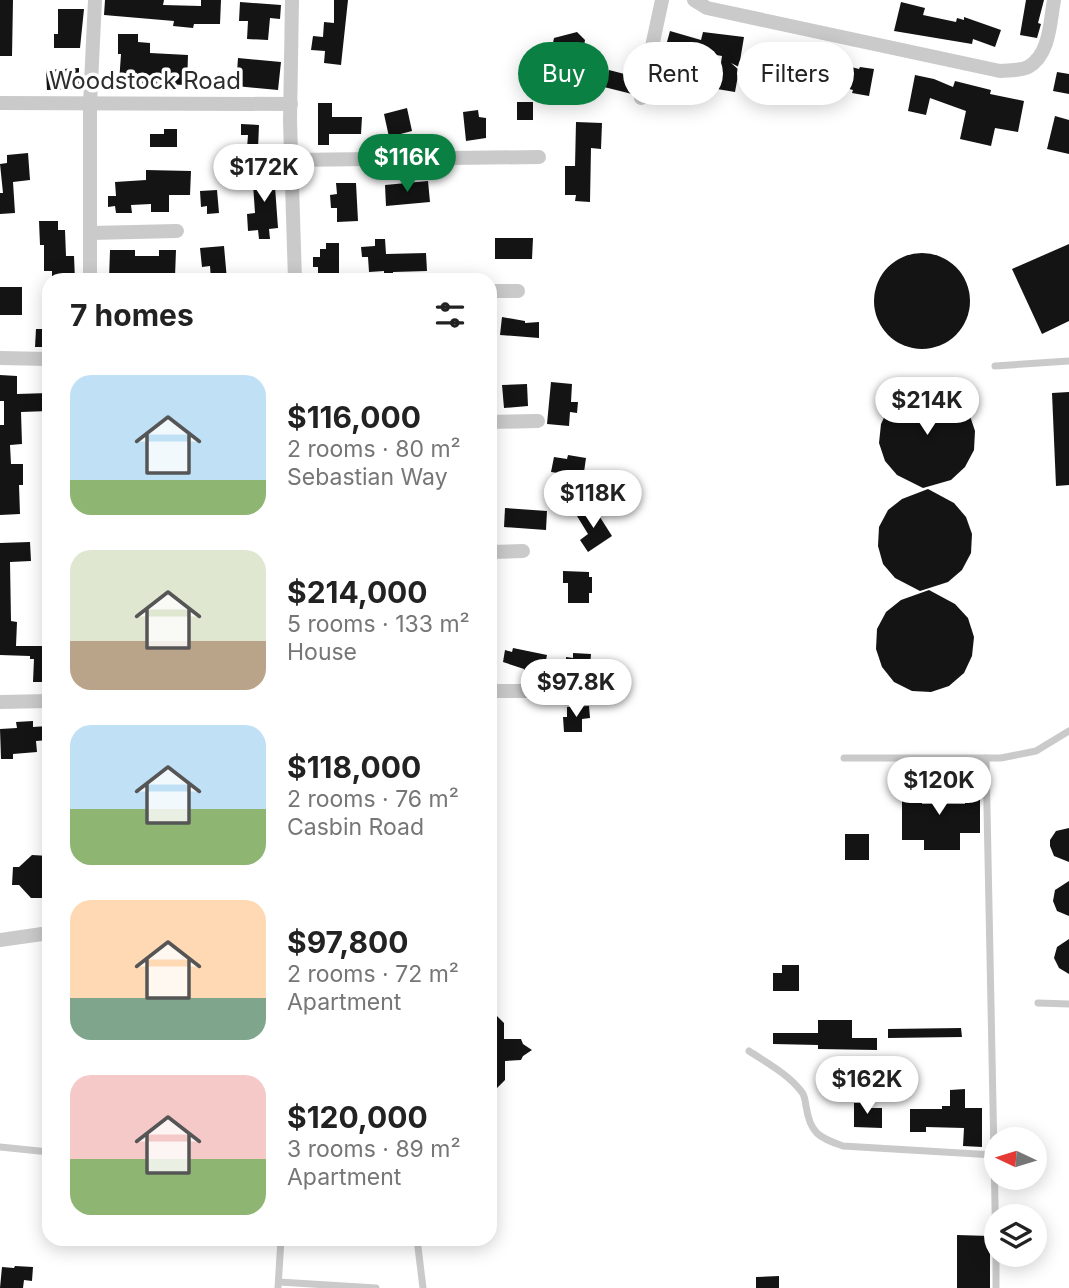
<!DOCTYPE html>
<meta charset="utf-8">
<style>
:root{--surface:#fff;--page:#f6f6f6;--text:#222;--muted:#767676;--accent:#0b8043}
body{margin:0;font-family:Inter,sans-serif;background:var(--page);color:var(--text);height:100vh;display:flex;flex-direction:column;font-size:26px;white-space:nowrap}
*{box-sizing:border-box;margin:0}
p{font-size:23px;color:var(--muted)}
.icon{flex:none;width:38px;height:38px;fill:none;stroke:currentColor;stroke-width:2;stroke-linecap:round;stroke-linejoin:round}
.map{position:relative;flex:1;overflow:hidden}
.details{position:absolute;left:42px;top:273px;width:455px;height:973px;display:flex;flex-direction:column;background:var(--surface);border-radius:21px;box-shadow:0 4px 18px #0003}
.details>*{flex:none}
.top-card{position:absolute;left:518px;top:42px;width:444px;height:63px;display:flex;gap:14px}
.needle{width:46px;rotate:274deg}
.buttons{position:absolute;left:984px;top:1127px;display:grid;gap:14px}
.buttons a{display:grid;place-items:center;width:63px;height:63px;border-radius:50%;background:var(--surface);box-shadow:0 4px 18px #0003;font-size:35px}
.price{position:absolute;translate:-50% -60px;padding:0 16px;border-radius:24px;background:#fff;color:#222;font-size:23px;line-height:46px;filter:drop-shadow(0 2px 4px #0008)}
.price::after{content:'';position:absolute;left:50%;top:42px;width:21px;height:16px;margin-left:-10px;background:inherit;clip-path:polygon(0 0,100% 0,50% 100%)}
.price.on{background:var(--accent);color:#fff}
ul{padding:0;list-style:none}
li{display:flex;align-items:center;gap:21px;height:175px;padding:0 28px}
li span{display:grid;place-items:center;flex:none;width:196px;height:140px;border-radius:21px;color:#555}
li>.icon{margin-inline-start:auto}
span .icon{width:84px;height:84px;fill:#fffc;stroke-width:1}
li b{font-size:30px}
h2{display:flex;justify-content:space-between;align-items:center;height:84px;padding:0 28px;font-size:30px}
.chip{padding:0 24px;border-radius:32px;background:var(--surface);box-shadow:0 4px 18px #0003;font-size:24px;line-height:63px}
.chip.on{background:var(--accent);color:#fff}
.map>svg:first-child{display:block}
.building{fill:#141414}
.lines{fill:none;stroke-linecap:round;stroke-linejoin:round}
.service{stroke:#cacaca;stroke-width:7}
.minor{stroke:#cacaca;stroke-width:14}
.labels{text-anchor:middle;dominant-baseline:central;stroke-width:7;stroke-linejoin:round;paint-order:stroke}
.street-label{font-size:24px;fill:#2d2d2d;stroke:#fff}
</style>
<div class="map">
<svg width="1069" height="1288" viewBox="0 0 1069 1288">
<rect width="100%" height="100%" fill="#fff"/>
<g class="building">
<polygon points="0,0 13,0 12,56 0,56"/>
<polygon points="105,0 164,0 163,5 201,6 201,0 221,0 220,24 194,24 193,28 173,26 174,21 104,15"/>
<polygon points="334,0 348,0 341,65 324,63 325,51 311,50 313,36 323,37 324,22 334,23"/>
<polygon points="1026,0 1044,0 1038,23 1041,24 1037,38 1020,35"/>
<polygon points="240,2 281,5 280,19 270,18 268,40 247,39 248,21 239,21"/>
<polygon points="901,2 925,8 923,15 956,22 957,18 964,20 964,17 1001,30 995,47 973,39 972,44 894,31"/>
<polygon points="58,9 84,9 80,48 54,48 54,34 58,34"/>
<polygon points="670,31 701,40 703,32 744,37 739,67 731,63 739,70 735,92 717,89 722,56 686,50 676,88 656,82"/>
<polygon points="577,32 585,40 580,71 557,78 551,52 554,38"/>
<polygon points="118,34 138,34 138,42 150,43 150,53 188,55 187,85 119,83 121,54 118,54"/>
<polygon points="782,49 796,55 784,85 770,79"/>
<polygon points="238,58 281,62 278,90 236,86"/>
<polygon points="832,62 859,69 860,67 874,69 869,96 852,93 853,90 827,83"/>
<polygon points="79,68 79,89 47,90 46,70"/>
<polygon points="609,70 636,77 632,94 604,87"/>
<polygon points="1057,72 1069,74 1069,94 1053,91"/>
<polygon points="915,75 934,79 953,87 955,81 991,90 990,94 1024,101 1018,132 995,128 991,146 960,139 966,111 930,98 926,115 908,111"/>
<rect x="517" y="102" width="16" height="18"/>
<polygon points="318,103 332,103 332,117 362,117 361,134 329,134 329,145 318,145"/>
<polygon points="407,108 412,131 389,137 384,114"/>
<polygon points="478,110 479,117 486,118 486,138 466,141 463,112"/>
<polygon points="1055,116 1069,120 1069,154 1047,149"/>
<polygon points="576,122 602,123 601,149 591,148 590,202 575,201 576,195 565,195 565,166 575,166"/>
<polygon points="241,124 259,125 258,149 247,148 248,135 241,135"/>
<polygon points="164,129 177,129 177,147 150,147 150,134 164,134"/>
<polygon points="28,153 30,180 13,182 15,213 0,214 0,193 3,193 0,164 7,163 7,155"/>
<polygon points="265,167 266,173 274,173 278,228 269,229 270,239 259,239 258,230 248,231 247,214 255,213 252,169"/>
<polygon points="146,170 191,171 190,195 169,195 169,212 151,212 151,204 131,205 132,213 116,213 115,206 108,207 108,196 116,196 115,182 146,180"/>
<polygon points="428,181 430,202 386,206 385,185"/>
<polygon points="336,183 356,183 358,221 337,222 337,208 331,208 330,195 337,194"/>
<polygon points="217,190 219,213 207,214 207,206 201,207 200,191"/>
<polygon points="39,221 58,221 58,230 65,230 66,256 74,256 75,280 52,280 52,271 44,271 44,245 40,245"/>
<polygon points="495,238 533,238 532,259 495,259"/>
<polygon points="375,239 385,239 386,254 426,253 427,271 393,272 393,277 384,278 384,271 369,272 368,257 362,257 361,247 375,246"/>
<polygon points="326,243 339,243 339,278 318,278 318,267 313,267 313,257 320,257 320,249 326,249"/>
<polygon points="1069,244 1069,321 1042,334 1012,269"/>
<polygon points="224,246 227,280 211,280 210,266 202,267 200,248"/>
<polygon points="110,250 135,250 135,256 159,256 159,250 176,250 175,277 160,277 160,280 109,280"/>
<circle cx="922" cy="301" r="48"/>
<rect x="0" y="287" width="22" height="28"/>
<polygon points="502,317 525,321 525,323 539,322 539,338 500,335"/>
<polygon points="36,329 49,329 49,347 35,347"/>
<polygon points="0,375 17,376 17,394 49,393 49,411 21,412 22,444 10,445 11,464 23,464 23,485 19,485 20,514 0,515 0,425 4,425 4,401 0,401"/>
<polygon points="551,382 572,384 571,402 578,402 577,413 570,412 569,426 547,424"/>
<polygon points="527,384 528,406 504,408 502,385"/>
<polygon points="922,388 940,390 957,398 969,413 975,431 974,450 965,467 951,480 923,488 897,475 885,461 879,443 881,424 889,407 904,394"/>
<polygon points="1069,392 1069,485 1056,486 1052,393"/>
<polygon points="568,455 586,458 582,486 564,483 565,474 551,472 554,457 567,459"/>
<polygon points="928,489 954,503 966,517 972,534 971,553 962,570 948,582 920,591 895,578 883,564 878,546 879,527 888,510 902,499"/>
<polygon points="505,508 547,511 546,530 504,527"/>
<polygon points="588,509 594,517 598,514 612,536 588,552 580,540 588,534 577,516"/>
<polygon points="30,542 31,561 10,562 11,621 17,622 16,646 49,646 49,682 33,682 34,659 30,659 30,656 0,655 0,543"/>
<polygon points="563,571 589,572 589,577 592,577 592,593 589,593 589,603 568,603 568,583 563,583"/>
<polygon points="929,590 955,604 968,618 974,637 972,656 964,673 949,686 931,692 912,691 894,682 882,667 876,649 877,629 886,612 901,600"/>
<polygon points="513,648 547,655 543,675 524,671 524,669 503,662 505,650 512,652"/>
<polygon points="573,653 591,654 589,681 561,676 562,663 566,663 566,657 573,658"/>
<polygon points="589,706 590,718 582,719 582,732 564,732 563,717 567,717 567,707"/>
<polygon points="33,721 33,727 48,726 49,740 36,741 37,752 13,754 13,759 1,759 0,729 17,728 16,722"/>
<polygon points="902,781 923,781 922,804 965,804 965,782 980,782 980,833 960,833 960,850 924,850 924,840 902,840"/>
<polygon points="1069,828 1069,862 1054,856 1050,846 1050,840 1056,831"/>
<rect x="845" y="834" width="24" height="26"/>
<polygon points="32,855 49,856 49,898 31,898 19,885 12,885 13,867 19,867"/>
<polygon points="1069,881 1069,916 1057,911 1053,901 1055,890"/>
<polygon points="1069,939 1069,974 1059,968 1054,958 1057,947"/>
<polygon points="782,965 799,965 799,991 773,991 773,973 782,973"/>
<polygon points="490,1009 504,1023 504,1039 521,1039 523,1044 532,1050 523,1056 521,1060 505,1061 505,1080 490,1095"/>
<polygon points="818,1020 852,1020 852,1038 877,1038 877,1050 818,1049 818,1045 773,1044 773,1033 818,1033"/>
<polygon points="961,1028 962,1037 888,1038 888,1029"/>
<polygon points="965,1089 965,1108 982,1108 982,1147 963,1146 964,1128 926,1127 926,1132 910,1132 910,1109 942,1109 942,1106 950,1106 950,1090"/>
<polygon points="854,1103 868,1103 868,1108 882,1108 882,1128 854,1127"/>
<polygon points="957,1235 990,1236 990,1288 957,1288"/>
<polygon points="15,1266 33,1267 32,1281 24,1280 23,1288 0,1288 2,1267 14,1268"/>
<polygon points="779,1276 779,1288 756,1288 756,1277"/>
</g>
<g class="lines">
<g class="service">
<polyline points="995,366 1069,361"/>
<polyline points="844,758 1001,758 1036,751 1069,731"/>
<polyline points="986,758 996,1254"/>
<polyline points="1038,1003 1069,1004"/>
<path d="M749,1051C767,1063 788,1074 801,1091C805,1095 805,1101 806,1106C810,1133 819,1138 843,1146L994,1155"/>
<polyline points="0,1147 49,1152"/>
<polyline points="417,1239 423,1288"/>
<polyline points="996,1255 996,1288"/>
<polyline points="279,1282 376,1288"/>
<polyline points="278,1288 281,1239"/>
</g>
<g class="minor">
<polyline points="292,0 290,121 295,280"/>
<path d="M694,0L707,8L1000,71C1009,70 1020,71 1028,67C1050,55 1050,22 1054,0"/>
<polyline points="641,98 662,0"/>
<polyline points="0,103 291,104"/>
<polyline points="292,160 539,157"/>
<polyline points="91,233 177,231"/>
<polyline points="90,280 90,104 95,0"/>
<polyline points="490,291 518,291"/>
<polyline points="0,358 49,359"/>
<polyline points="490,422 538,421"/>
<polyline points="490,552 523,551"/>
<polyline points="490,691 547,691"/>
<polyline points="0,702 49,701"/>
<polyline points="0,940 49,933"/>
</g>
</g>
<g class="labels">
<g class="street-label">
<text x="145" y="80">Woodstock Road</text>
</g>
</g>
</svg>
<div class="buttons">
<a><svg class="needle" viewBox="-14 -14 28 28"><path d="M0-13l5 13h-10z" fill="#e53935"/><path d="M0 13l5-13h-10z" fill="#767676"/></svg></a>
<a><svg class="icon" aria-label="layers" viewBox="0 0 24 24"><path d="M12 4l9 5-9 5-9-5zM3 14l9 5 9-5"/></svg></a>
</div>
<b class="price on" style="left:407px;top:194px">$116K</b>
<b class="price" style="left:264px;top:204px">$172K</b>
<b class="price" style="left:927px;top:437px">$214K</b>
<b class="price" style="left:593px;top:530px">$118K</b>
<b class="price" style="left:576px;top:719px">$97.8K</b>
<b class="price" style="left:939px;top:817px">$120K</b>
<b class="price" style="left:867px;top:1116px">$162K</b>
<div class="top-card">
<a class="chip on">Buy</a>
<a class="chip">Rent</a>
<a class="chip">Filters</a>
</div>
<section class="details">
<h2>7 homes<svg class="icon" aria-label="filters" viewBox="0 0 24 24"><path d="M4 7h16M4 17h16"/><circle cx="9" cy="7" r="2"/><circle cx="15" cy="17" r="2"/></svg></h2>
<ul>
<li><span style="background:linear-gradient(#bfe0f5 75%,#8fb573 0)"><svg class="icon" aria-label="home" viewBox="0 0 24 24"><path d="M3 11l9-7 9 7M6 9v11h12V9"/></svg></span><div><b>$116,000</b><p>2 rooms · 80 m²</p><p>Sebastian Way</p></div></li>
<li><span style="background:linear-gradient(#dfe7d0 65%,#b9a48a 0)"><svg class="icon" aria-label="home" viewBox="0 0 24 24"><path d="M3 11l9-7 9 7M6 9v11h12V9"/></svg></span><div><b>$214,000</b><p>5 rooms · 133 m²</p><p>House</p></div></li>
<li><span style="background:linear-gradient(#bfe0f5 60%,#8fb573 0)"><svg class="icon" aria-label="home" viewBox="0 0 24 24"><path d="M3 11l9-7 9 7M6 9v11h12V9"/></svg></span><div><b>$118,000</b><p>2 rooms · 76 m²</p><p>Casbin Road</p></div></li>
<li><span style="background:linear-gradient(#ffd9b3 70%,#7fa58c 0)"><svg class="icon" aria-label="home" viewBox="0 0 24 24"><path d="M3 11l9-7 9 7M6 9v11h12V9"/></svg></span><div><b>$97,800</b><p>2 rooms · 72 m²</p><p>Apartment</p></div></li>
<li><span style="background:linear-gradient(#f6c9c9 60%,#8fb573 0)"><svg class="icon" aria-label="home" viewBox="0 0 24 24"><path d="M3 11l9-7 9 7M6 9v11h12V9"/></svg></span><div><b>$120,000</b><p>3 rooms · 89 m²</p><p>Apartment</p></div></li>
</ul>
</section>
</div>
